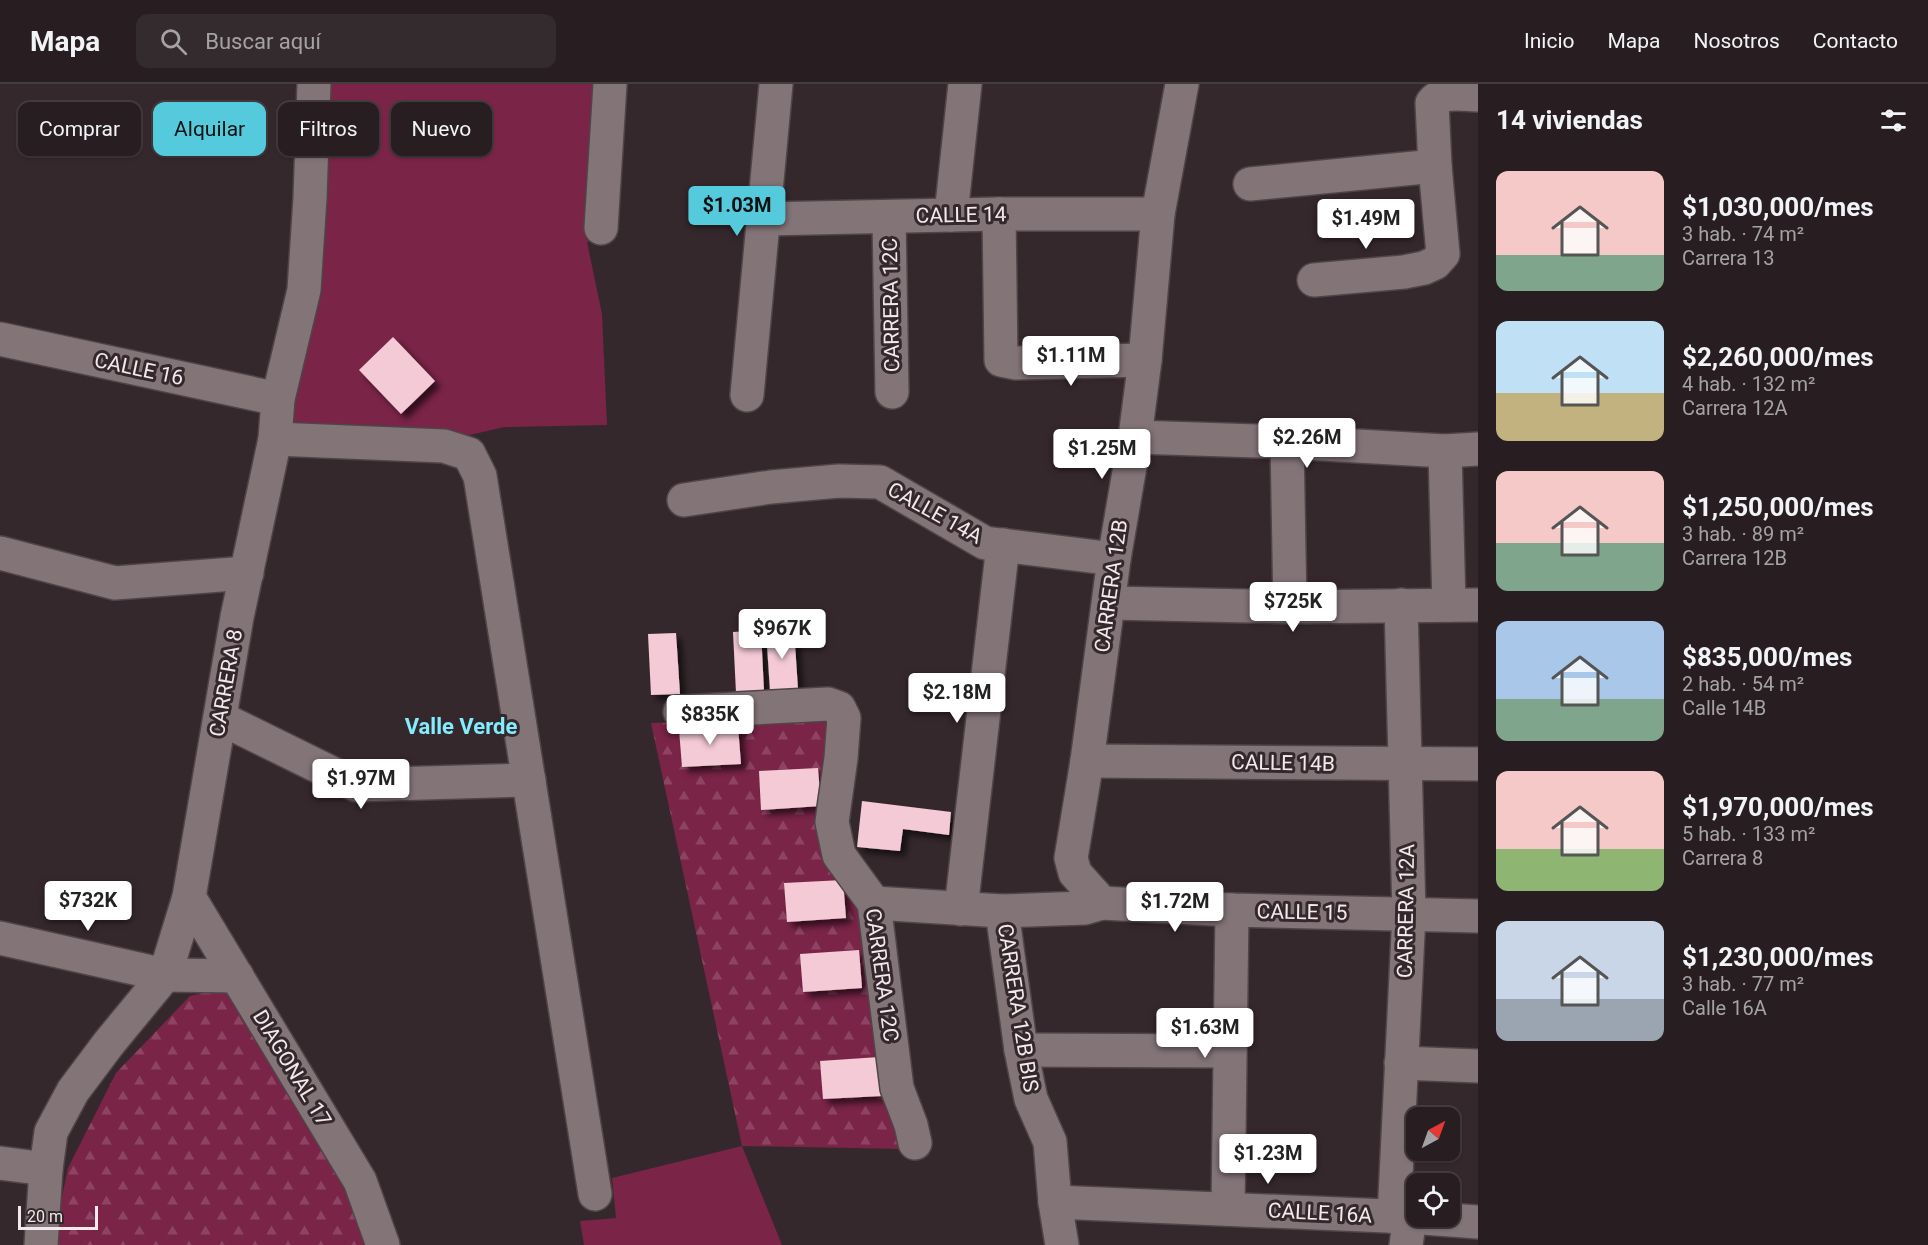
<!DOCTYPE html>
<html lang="es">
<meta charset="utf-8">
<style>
:root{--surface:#281e21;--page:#342b2e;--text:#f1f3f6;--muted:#a5a2a5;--line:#443c3f;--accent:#54cadc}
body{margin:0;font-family:Roboto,sans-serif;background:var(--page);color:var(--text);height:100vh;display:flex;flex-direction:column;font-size:22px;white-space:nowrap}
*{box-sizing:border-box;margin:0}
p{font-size:20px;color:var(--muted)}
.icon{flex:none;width:33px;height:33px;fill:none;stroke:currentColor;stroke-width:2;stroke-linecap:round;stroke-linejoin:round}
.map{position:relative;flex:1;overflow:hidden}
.sheet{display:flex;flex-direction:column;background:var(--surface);width:450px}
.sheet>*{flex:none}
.banner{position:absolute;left:18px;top:18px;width:570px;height:54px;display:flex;gap:12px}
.needle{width:39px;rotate:41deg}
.tools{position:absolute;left:1406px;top:1023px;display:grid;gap:12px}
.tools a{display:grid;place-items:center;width:54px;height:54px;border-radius:12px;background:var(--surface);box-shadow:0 2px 4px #0004,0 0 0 2px var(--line);font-size:30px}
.scale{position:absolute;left:18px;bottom:15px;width:80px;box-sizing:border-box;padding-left:6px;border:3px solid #f2e9ec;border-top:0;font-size:16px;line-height:21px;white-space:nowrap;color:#f2e9ec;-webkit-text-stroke:4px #35282c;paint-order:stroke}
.price{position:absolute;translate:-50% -51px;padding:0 14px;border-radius:6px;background:#fff;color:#222;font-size:20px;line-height:39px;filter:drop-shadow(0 2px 3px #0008)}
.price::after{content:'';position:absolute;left:50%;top:36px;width:18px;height:14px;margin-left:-9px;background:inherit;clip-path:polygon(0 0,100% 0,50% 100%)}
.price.on{background:var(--accent);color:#111}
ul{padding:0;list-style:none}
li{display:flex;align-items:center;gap:18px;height:150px;padding:0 18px}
li span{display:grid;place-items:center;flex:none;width:168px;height:120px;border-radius:12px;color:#555}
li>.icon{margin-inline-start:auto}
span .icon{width:72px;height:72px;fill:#fffc;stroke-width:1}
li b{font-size:26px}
h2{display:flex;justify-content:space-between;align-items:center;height:72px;padding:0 18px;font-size:26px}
.tag{padding:0 21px;border-radius:12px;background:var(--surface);box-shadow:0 2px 4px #0004,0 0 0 2px var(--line);font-size:21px;line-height:54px}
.tag.on{background:var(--accent);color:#111}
header{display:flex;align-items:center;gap:36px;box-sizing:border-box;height:84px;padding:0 30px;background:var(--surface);border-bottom:2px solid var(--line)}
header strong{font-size:28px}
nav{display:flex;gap:33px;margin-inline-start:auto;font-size:21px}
.search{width:420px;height:54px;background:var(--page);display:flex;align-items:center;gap:15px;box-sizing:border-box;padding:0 21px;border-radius:12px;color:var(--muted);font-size:22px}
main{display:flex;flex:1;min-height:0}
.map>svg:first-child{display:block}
.green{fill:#7a2447}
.forest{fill:url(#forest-firs)}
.building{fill:#f4cad6;filter:url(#shadow)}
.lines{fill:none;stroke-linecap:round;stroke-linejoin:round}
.minor-casing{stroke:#4f4548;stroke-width:36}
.minor{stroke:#837478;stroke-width:33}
.labels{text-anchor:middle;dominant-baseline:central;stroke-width:6;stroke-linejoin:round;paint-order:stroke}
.street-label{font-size:21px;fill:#f2e9ec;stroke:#35282c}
.neighbourhood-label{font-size:22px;font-weight:bold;fill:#83ecfd;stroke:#35282c}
</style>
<header>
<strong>Mapa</strong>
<div class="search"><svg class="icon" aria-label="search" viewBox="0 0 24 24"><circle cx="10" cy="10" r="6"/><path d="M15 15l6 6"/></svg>Buscar aquí</div>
<nav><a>Inicio</a><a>Mapa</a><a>Nosotros</a><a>Contacto</a></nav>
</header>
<main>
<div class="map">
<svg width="1478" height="1161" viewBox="0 0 1478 1161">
<defs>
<pattern id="forest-firs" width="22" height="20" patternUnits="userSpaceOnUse" patternTransform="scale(1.5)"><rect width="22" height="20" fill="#7a2447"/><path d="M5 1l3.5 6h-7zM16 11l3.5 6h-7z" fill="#8d4462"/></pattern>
<filter id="shadow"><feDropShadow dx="5.5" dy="5.5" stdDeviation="3" flood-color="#0009"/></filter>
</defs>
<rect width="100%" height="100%" fill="#35282c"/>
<g class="green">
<polygon points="323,0 604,0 595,155 587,158 602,230 607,341 504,343 470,351 286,342"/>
<polygon points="742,1062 782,1161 584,1161 580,1137 616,1134 612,1094"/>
</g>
<g class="forest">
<polygon points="830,633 862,816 882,1012 904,1065 742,1062 651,639"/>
<path d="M228,903C280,985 342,1066 366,1161H52L68,1084L116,989L190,912Z"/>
</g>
<g class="building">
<polygon points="393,253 435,297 401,330 359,286"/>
<polygon points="794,545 798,605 770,607 766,546"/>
<polygon points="761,546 764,607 736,609 733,548"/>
<polygon points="676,549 680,610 651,611 648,550"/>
<polygon points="738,642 741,680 682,683 679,645"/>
<polygon points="818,684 821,722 761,726 759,687"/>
<polygon points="862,717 951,728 949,751 903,745 900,767 857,763"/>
<polygon points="843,796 846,834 787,838 784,799"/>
<polygon points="859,866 862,904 803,908 800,870"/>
<polygon points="879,973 882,1012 823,1015 820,977"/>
</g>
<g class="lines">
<g class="minor-casing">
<g id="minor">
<polyline points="1250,100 1435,82"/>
<polyline points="999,130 1001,276 1016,279 1145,276"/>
<polyline points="951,131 965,0"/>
<polyline points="889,133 892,308"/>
<polyline points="765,135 999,130 1158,130"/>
<polyline points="601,144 610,0"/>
<path d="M1314,196L1404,188L1424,184L1435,179L1443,170L1435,82L1432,19C1441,6 1464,11 1478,11"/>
<polyline points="0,255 278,315"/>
<polyline points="747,311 776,0"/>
<polyline points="1135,353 1287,358 1445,367 1478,365"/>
<polyline points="275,355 444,362 469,370 480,392 595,1110"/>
<polyline points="1287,358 1290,523"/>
<polyline points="1445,367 1449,521"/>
<polyline points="684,416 771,403 839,397 880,398 985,459 1114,475"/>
<polyline points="0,469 115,499 247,489"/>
<polyline points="1109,519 1290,523 1478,521"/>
<polyline points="680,628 828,620 839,624 844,634 841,674 832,738 839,771 874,819 897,1004 911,1041 915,1059"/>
<polyline points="220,634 356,701 529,696"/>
<polyline points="1087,677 1478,680"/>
<polyline points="189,813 360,1097 383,1161"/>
<polyline points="874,819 1002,827 1085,824 1102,819 1232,826 1478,832"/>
<polyline points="1102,819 1075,789 1071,774 1087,677 1114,475 1135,353 1145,276 1158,130 1182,0"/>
<polyline points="961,825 1003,461"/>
<polyline points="1002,827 1021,966 1031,1015 1050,1058 1055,1118 1062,1161"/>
<polyline points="0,854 165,891 237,892"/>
<polyline points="1021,966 1230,967"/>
<polyline points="1401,979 1478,982"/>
<polyline points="0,1079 46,1085"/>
<polyline points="1055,1118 1410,1133 1478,1138"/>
<polyline points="1228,1125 1232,826"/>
<polyline points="1394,1133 1409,830 1401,521"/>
<polyline points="41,1161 46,1085 51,1048 73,1007 109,959 165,891 189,813 237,533 275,355 278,315 304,206 310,114 314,0"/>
<polyline points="1406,1161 1410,1133"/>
</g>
</g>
<use href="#minor" class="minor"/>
</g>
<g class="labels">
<g class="street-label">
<text transform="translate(961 131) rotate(-1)">CALLE 14</text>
<text transform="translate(891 221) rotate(-91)">CARRERA 12C</text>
<text transform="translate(139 285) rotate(12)">CALLE 16</text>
<text transform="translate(935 429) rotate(29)">CALLE 14A</text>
<text transform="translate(1111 502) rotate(-82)">CARRERA 12B</text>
<text transform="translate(226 599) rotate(-80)">CARRERA 8</text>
<text transform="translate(1283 679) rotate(1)">CALLE 14B</text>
<text transform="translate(1406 827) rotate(-89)">CARRERA 12A</text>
<text transform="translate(1302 828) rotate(1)">CALLE 15</text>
<text transform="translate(882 891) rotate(82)">CARRERA 12C</text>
<text transform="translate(1018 924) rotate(81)">CARRERA 12B BIS</text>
<text transform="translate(292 984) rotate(59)">DIAGONAL 17</text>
<text transform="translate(1320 1129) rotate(3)">CALLE 16A</text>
</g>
<g class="neighbourhood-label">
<text x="461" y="642">Valle Verde</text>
</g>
</g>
</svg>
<div class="tools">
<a><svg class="needle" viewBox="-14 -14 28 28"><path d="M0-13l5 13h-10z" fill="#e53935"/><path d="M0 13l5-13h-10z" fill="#a5a2a5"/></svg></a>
<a><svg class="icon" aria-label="locate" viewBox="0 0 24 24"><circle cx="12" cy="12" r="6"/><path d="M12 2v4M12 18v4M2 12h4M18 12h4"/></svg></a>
</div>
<div class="scale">20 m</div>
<b class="price on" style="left:737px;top:153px">$1.03M</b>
<b class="price" style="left:1366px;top:166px">$1.49M</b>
<b class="price" style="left:1071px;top:303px">$1.11M</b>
<b class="price" style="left:1307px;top:385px">$2.26M</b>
<b class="price" style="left:1102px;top:396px">$1.25M</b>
<b class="price" style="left:1293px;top:549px">$725K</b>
<b class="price" style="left:782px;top:576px">$967K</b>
<b class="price" style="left:957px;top:640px">$2.18M</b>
<b class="price" style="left:710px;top:662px">$835K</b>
<b class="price" style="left:361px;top:726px">$1.97M</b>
<b class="price" style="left:88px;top:848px">$732K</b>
<b class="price" style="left:1175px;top:849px">$1.72M</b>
<b class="price" style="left:1205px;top:975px">$1.63M</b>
<b class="price" style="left:1268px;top:1101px">$1.23M</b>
<div class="banner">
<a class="tag">Comprar</a>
<a class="tag on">Alquilar</a>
<a class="tag">Filtros</a>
<a class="tag">Nuevo</a>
</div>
</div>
<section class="sheet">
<h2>14 viviendas<svg class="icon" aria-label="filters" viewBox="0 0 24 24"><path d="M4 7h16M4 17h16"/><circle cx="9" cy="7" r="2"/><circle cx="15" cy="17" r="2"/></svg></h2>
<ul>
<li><span style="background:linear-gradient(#f6c9c9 70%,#7fa58c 0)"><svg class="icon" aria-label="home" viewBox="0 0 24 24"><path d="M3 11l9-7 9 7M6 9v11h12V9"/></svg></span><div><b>$1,030,000/mes</b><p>3 hab. · 74 m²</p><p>Carrera 13</p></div></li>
<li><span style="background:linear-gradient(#bfe0f5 60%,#c2b280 0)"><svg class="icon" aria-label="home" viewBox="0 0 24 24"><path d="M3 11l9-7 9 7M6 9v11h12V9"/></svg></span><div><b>$2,260,000/mes</b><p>4 hab. · 132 m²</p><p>Carrera 12A</p></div></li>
<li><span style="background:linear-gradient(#f6c9c9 60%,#7fa58c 0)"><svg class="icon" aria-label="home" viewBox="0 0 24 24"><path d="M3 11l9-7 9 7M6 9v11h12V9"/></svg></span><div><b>$1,250,000/mes</b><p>3 hab. · 89 m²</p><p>Carrera 12B</p></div></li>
<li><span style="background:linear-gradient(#a9c7e8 65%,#7fa58c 0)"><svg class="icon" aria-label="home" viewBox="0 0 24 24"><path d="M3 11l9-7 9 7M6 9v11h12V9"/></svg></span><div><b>$835,000/mes</b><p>2 hab. · 54 m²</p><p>Calle 14B</p></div></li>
<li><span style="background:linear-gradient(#f6c9c9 65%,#8fb573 0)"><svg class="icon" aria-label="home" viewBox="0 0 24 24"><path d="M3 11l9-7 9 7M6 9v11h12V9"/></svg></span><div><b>$1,970,000/mes</b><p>5 hab. · 133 m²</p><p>Carrera 8</p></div></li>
<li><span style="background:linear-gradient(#c9d6e8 65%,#9aa5b1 0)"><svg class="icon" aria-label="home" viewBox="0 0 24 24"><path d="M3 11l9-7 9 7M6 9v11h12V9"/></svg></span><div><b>$1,230,000/mes</b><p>3 hab. · 77 m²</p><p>Calle 16A</p></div></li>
</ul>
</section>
</main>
